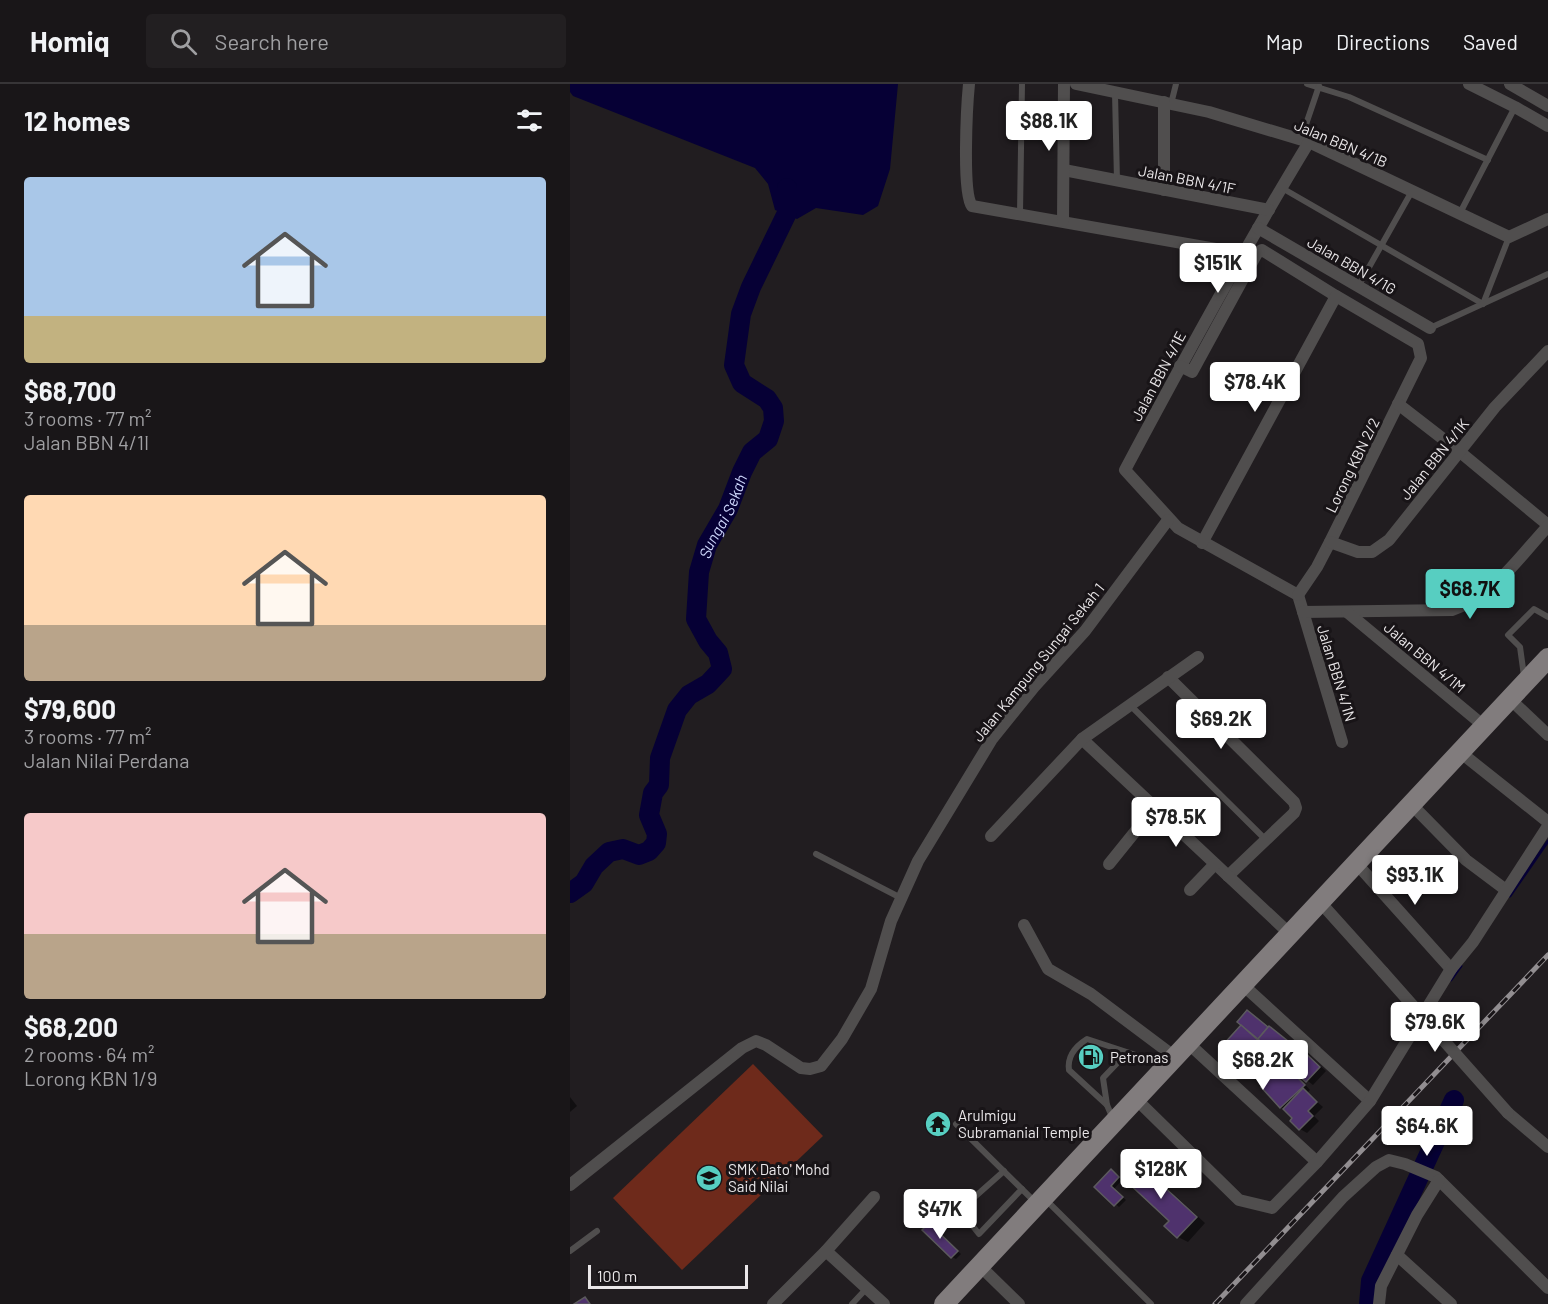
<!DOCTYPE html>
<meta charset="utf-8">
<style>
:root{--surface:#191618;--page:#221f21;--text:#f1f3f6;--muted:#9f9fa2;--line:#373537;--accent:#57cec1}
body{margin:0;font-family:Barlow,sans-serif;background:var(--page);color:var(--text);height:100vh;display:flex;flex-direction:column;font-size:22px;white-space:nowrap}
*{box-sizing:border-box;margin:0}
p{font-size:20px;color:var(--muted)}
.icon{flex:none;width:33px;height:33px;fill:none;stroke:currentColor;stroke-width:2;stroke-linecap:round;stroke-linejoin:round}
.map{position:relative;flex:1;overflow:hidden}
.side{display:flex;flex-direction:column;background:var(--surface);width:570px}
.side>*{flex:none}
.scale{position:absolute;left:18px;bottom:15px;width:160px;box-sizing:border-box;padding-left:6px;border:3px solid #eae7e9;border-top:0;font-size:16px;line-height:21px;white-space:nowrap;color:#eae7e9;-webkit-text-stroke:4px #181417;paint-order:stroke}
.price{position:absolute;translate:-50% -51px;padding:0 14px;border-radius:6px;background:#fff;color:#222;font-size:20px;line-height:39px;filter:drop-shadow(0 2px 3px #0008)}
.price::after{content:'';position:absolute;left:50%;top:36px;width:18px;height:14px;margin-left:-9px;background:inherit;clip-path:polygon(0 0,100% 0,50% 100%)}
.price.current{background:var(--accent);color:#111}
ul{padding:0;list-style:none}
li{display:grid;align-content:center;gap:12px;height:318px;padding:0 24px}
li span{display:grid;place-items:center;height:186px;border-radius:6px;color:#555}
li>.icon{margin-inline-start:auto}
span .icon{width:108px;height:108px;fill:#fffc;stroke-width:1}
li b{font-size:26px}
h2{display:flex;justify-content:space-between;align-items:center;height:72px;padding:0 24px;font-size:26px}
header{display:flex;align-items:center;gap:36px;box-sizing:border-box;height:84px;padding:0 30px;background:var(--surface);border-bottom:2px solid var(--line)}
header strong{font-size:28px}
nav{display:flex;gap:33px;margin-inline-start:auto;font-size:21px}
.search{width:420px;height:54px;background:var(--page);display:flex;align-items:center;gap:15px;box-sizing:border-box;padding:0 21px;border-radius:6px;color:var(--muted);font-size:22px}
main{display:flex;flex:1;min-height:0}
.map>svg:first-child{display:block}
.green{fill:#6e2a1b}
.water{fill:#060035}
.shadow{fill:#0007;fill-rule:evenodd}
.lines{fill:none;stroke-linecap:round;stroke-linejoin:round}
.stream{stroke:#060035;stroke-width:3}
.river{stroke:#060035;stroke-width:20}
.building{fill:#4f326d;stroke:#5c5a5e;stroke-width:1.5}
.service{stroke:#504e4e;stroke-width:6}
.minor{stroke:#504e4e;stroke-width:12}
.primary{stroke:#817c7d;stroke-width:20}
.rail-casing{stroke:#928e91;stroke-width:5}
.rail{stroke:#181417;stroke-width:3;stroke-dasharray:9;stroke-linecap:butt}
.minor-bridge{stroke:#504e4e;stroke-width:12}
.labels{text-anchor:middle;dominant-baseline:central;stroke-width:6;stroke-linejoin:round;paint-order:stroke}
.street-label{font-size:15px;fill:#eae7e9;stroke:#181417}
.poi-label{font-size:15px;fill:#eae7e9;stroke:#181417;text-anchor:start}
.water-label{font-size:16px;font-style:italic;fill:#cdd5fb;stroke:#181417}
</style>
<header>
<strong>Homiq</strong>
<div class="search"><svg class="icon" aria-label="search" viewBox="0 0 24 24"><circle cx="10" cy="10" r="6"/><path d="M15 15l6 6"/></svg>Search here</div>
<nav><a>Map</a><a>Directions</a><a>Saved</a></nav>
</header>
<main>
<section class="side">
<h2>12 homes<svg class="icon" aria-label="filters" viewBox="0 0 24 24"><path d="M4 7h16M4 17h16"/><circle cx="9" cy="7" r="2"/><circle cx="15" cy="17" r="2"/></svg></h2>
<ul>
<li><span style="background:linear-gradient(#a9c7e8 75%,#c2b280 0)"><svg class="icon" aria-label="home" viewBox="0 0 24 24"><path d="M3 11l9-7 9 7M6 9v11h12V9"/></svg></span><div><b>$68,700</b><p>3 rooms · 77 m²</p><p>Jalan BBN 4/1I</p></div></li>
<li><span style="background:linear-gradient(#ffd9b3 70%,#b9a48a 0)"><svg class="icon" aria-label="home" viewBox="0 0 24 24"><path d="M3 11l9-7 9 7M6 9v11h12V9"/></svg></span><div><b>$79,600</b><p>3 rooms · 77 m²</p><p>Jalan Nilai Perdana</p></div></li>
<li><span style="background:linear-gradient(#f6c9c9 65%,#b9a48a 0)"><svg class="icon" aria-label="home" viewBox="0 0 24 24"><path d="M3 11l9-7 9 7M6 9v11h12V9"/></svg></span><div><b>$68,200</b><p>2 rooms · 64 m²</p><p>Lorong KBN 1/9</p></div></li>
</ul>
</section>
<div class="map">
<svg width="978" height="1220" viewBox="0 0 978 1220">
<rect width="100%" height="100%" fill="#211d20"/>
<polygon class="green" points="183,980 253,1052 112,1186 43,1114"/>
<polygon class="water" points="0,0 328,0 320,85 308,122 293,131 246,124 227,135 205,126 198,100 185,84 3,12 0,8"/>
<g class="shadow">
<path d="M681,930L729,967L737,970L756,987L743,1001L729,990L727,992L740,1006L737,1009L753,1023L744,1032L749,1037L737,1049L730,1045L724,1034L711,1023L698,999L679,980L672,978L655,962ZM697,961L719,978L724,988L715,982L694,964Z"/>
<polygon points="0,1013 7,1022 0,1028"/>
<polygon points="569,1081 578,1087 635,1139 618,1158 608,1153 601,1137"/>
<polygon points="541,1087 552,1096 544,1105 556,1116 549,1123 526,1103"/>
<polygon points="359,1141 391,1170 386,1175 382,1173"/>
</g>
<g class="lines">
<g class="stream">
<polyline points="940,812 978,757"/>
<polyline points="881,896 891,882"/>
</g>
<g class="river">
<path id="s1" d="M0,809L14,799L24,782L39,768L53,765L69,771L79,767L86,759L87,750L79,731L83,709L89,701L90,674L107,626L119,611L138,600L152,585L148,569L138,557L126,535L129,488L137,461L158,425L172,388L182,368L198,355L204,337L203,324L197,315L172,299L164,281L171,230L181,203L217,129V104"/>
<polyline points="799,1220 801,1197 884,1016"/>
</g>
</g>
<g class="building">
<polygon points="677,926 698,943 688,955 667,938"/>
<polygon points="671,941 690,958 671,979 652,962"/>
<polygon points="699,942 723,961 711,975 688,955"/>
<polygon points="691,960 713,981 696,998 674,978"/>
<polygon points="730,964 750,983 736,998 715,980"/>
<polygon points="715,981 735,1001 710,1024 691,1003"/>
<polygon points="733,1004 747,1018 738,1027 743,1032 729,1046 720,1037 722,1034 713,1025"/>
<polygon points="568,1079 627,1133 607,1154 594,1142 599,1137 554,1095"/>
<polygon points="541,1085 549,1093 541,1102 553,1113 544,1122 524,1103"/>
<polygon points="359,1139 388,1167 381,1174 352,1146"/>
<polygon points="15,1213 20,1220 4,1220"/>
</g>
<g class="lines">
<g class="service">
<polyline points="737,0 779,13 918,76"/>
<polyline points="545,9 547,97"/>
<polyline points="601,20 606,0"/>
<polyline points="731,55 749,2"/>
<polyline points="712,104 913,220 939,153"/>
<polyline points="450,129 452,0"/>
<polyline points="890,129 945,23"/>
<polyline points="789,201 842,107"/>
<polyline points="860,244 978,190"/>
<polyline points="954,592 950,563 938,551 964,525 978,533"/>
<polyline points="560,621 696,756"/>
<polyline points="246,770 331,814"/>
<path d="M537,1021L499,986C497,972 506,962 517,955L575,974"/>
<polyline points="543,1035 537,1021 533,994 553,973 597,976"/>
<polyline points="386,1040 464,1117"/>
<polyline points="434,1087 390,1126 409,1150 452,1105"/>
<polyline points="475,1115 581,1220"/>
<polyline points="0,1167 27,1147"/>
<polyline points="282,1220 296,1205"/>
</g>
<g class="minor">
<path d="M399,0C397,20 392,109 402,122L674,170"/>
<polyline points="506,0 639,28 739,58 939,153 978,135"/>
<polyline points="899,0 945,23 978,42"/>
<polyline points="940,0 978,22"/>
<polyline points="594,18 594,106"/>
<path d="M739,58C674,165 614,275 555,386L608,444L728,511L772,658"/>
<polyline points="494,86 699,126"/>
<polyline points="493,137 494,0"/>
<polyline points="688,144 860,244"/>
<polyline points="610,282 622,288 687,169 692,166 766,212 848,260 851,274 760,458 747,483 728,511"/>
<polyline points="828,320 890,368 978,441"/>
<polyline points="760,458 788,468 802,468 819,456 925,323 978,267"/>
<polyline points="632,459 766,212"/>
<path d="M733,528L882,526C923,513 950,472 978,442"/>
<polyline points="777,528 914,642"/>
<polyline points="598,593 724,718 726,724 724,729 658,792"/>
<polyline points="940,615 978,651"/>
<polyline points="512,655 720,850"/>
<polyline points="890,668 978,738"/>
<polyline points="841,720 896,776 936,806"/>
<polyline points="421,752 512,655 628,573"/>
<polyline points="786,779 881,885"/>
<polyline points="539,780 585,723"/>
<polyline points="620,806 645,780"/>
<polyline points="750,818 813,888"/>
<polyline points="454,841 478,885 521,910 605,973"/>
<polyline points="673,901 800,1017"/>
<polyline points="618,959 747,1078"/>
<polyline points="566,1015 669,1116 702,1124 747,1078 800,1017 881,885 903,858 978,742"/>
<polyline points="938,1029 978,1063"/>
<polyline points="0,1101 172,964 186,957 196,961 231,984 240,985 251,982 272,955 301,905 321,837 348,777 422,655 464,603 515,547 598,436"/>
<polyline points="256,1167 314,1220"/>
<polyline points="827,1171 881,1220"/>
<polyline points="410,1182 449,1220"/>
<polyline points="203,1220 256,1167 304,1113"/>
<polyline points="676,1220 773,1113 806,1083 819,1076 835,1080 866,1093 978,1204"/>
<polyline points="809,1220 811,1202 847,1131 869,1096"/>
</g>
<polyline class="primary" points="374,1220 978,574"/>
<g class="rail-casing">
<polyline id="rail" points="645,1220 978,871"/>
</g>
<use href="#rail" class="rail"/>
<polyline class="minor-bridge" points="813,888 938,1029"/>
</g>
<defs>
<g id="fuel-disc" transform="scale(1.35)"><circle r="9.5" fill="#57cec1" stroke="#181417"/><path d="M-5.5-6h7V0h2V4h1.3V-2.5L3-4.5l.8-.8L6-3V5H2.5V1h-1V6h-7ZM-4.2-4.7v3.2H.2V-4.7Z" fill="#111"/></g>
<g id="temple-disc" transform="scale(1.35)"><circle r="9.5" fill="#57cec1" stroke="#181417"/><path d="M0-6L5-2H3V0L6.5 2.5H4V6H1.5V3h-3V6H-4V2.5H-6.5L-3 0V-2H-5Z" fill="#111"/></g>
<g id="school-disc" transform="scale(1.35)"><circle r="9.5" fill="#57cec1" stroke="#181417"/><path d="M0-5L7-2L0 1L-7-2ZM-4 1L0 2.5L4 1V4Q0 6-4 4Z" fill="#111"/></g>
</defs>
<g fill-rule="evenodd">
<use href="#fuel-disc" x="521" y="973"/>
<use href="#temple-disc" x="368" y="1040"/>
<use href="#school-disc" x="139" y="1094"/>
</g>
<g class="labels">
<g class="street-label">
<text transform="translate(771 59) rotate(23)">Jalan BBN 4/1B</text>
<text transform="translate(617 95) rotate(11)">Jalan BBN 4/1F</text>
<text transform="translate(782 181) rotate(30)">Jalan BBN 4/1G</text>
<text transform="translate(588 292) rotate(-62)">Jalan BBN 4/1E</text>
<text transform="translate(864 375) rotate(-51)">Jalan BBN 4/1K</text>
<text transform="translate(782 381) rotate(-64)">Lorong KBN 2/2</text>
<text transform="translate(855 573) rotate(40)">Jalan BBN 4/1M</text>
<text transform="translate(468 578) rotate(-51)">Jalan Kampung Sungai Sekah 1</text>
<text transform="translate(767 589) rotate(73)">Jalan BBN 4/1N</text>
</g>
<g class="poi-label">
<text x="540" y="973">Petronas</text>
<text x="388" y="1031">Arulmigu<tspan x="388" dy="17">Subramanial Temple</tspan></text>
<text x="158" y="1085">SMK Dato' Mohd<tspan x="158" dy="17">Said Nilai</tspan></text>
</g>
<g class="water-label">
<text stroke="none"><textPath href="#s1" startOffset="477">Sungai Sekah</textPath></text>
</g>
</g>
</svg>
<div class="scale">100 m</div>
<b class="price" style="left:479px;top:68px">$88.1K</b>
<b class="price" style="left:648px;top:210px">$151K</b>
<b class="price" style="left:685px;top:329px">$78.4K</b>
<b class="price current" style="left:900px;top:536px">$68.7K</b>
<b class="price" style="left:651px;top:666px">$69.2K</b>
<b class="price" style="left:606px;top:764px">$78.5K</b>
<b class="price" style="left:845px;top:822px">$93.1K</b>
<b class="price" style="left:865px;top:969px">$79.6K</b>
<b class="price" style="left:693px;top:1007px">$68.2K</b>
<b class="price" style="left:857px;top:1073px">$64.6K</b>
<b class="price" style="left:591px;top:1116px">$128K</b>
<b class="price" style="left:370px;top:1156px">$47K</b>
</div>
</main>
